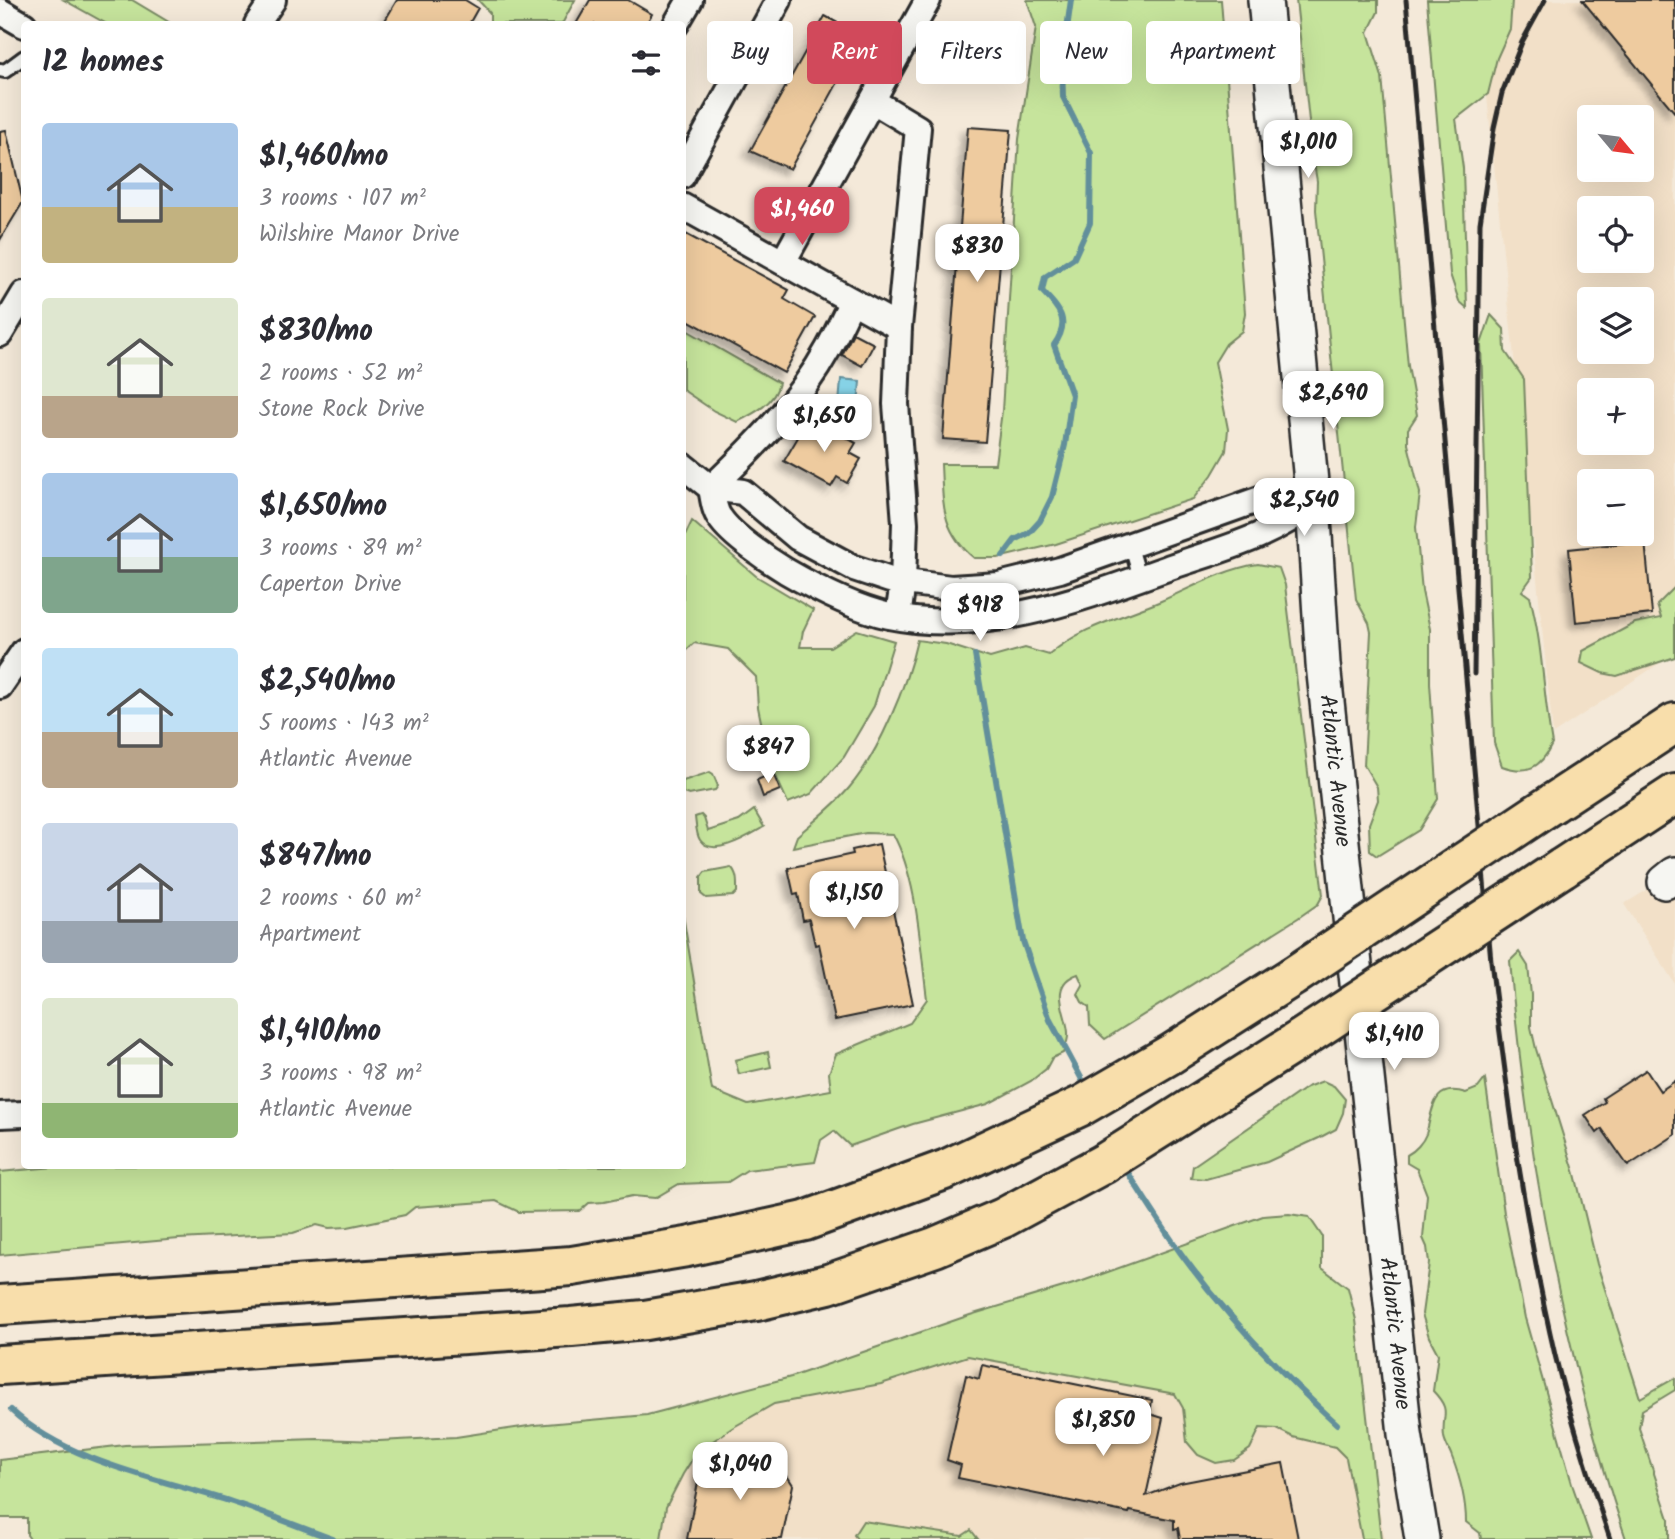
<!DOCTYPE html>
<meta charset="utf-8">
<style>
:root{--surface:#fff;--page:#f2f2f3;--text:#2b2b33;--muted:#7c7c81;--accent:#d1495b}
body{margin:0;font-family:Kalam,sans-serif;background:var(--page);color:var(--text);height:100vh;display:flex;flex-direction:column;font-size:26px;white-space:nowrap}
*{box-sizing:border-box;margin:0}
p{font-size:23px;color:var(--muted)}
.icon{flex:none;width:38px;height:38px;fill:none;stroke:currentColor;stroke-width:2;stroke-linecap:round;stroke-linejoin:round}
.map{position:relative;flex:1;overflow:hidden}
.side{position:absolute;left:21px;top:21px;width:665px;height:1148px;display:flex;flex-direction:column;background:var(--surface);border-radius:7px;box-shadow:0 7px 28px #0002}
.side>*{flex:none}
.hud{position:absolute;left:707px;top:21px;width:665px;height:63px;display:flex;gap:14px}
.needle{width:46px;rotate:119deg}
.controls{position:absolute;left:1577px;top:105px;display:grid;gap:14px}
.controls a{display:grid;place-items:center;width:77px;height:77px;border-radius:7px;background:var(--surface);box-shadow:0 7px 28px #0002;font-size:35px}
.price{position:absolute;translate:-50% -60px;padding:0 16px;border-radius:14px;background:#fff;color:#222;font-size:23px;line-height:46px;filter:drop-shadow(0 2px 4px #0008)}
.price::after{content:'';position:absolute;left:50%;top:42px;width:21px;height:16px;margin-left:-10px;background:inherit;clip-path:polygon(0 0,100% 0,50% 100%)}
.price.on{background:var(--accent);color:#fff}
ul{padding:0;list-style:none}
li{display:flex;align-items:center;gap:21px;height:175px;padding:0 21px}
li span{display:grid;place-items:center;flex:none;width:196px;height:140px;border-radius:7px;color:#555}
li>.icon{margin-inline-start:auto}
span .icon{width:84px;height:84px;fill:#fffc;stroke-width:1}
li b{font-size:30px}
h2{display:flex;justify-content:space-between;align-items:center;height:84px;padding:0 21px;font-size:30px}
.tag{padding:0 24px;border-radius:7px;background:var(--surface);box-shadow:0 7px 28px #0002;font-size:24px;line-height:63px}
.tag.on{background:var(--accent);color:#fff}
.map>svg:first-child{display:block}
.built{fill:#f2e0c8;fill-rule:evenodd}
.green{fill:#c6e49c;stroke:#788864;stroke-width:2}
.water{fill:#86d2e6;stroke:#628f9b;stroke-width:2}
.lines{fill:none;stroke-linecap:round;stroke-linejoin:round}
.stream{stroke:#628f9b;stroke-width:6}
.building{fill:#eecb9f;stroke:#2b2b2b;stroke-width:2;filter:url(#shadow)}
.lane-casing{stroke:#2b2b2b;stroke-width:18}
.street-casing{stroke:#2b2b2b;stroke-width:30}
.secondary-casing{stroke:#2b2b2b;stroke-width:38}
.highway-casing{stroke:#2b2b2b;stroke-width:44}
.lane{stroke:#f6f6f2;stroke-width:12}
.street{stroke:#f6f6f2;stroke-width:24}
.secondary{stroke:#f6f6f2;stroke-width:33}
.highway{stroke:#f8deab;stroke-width:38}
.rail{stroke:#2b2b2b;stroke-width:5}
.highway-bridge-casing{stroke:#2b2b2b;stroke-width:44;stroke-linecap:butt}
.highway-bridge{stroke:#f8deab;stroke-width:38}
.labels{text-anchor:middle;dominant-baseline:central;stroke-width:5;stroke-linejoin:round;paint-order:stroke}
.street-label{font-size:23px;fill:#2b2b2b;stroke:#f6f6f2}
</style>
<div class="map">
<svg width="1675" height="1539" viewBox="0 0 1675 1539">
<defs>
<filter id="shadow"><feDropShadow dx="-6" dy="6" stdDeviation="3.5" flood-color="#0004"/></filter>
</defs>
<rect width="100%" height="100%" fill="#f4e9d9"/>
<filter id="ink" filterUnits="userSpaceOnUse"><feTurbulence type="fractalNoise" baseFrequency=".0143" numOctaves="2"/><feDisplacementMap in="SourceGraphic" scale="14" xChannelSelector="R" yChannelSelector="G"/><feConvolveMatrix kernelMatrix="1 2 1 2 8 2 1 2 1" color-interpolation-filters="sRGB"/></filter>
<g filter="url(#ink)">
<g class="built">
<path d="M1477,0H1675V653L1553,734ZM1589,117H1642V170H1589ZM1589,208H1642V261H1589ZM1589,299H1642V352H1589ZM1589,390H1642V443H1589ZM1589,481H1642V534H1589Z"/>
<polygon points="1675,873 1675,984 1624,904"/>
<polygon points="928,1337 1362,1430 1385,1539 572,1539 537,1469"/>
</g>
<g class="green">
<polygon points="64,0 132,0 172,24 107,24"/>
<polygon points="478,0 575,0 562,24 490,24 490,13"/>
<path d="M1027,0H1221L1245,313L1242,331L1226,344L1215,362L1228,429L1226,451L1212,475L1193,499L1056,544L998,558H974C941,531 943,504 941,464H995L1002,411L1019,139L1036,27Z"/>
<polygon points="1296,0 1378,0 1378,12 1368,32 1382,77 1408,366 1417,415 1408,429 1408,444 1420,493 1416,527 1422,591 1430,629 1430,683 1438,799 1419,830 1377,856 1370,851 1369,824 1378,800 1377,787 1364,765 1371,632 1369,623 1356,599 1316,210 1317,181 1313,158"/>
<polygon points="1427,0 1512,0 1510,29 1497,58 1488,94 1456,119 1463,168 1467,308 1459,301 1450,274"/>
<path d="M1491,315L1504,329L1505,351L1524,379L1532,577L1522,591L1530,597C1543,645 1543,695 1552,744C1541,768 1527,775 1502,766L1494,743L1481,344Z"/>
<path d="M683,328L779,383C775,403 755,413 737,422L714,411L683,390Z"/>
<polygon points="692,521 756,576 813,610 803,631 800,647 830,647 857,630 894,641 874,706 844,757 811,794 788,803 769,761 758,707 756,677 728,649 694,643 683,653 683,540"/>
<path d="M1258,564L1279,568L1285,585L1323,895L1318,904L1298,918L1105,1039L1090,1025L1089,1007L1082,1002L1078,994L1083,985L1078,974C1045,985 1070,1018 1068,1036C1068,1041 1065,1047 1063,1053L1052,1058L1046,1069L1031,1081L988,1104L913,1124L850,1146L834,1131L821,1140L815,1162L747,1170L728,1182L679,1184L655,1198L632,1196L604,1202L589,1203L580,1211L519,1212L496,1201L484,1202L415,1207L405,1215L348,1227L329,1228L317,1225L293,1233L179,1239L0,1255V1172L65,1166H682L683,915L712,1090L748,1105L831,1090L829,1073L836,1054L910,1023L927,999C920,947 918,880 893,834L866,833L793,847L797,836C814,821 834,806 849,788C879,753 907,685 917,640L946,644L990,658L1025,648L1049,655C1082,626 1121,618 1161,601C1193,587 1224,569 1258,564Z"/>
<polygon points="1675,587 1675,657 1617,676 1602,673 1581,663 1583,651 1635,623 1661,618 1657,605"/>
<polygon points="710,772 713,774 718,786 715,790 689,795 683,793 683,781"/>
<path d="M754,810L764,827C750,835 713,859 700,840C696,834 696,824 695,817L701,815L704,818L708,831L739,821Z"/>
<path d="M731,867C738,874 737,883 737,892L733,896L706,898L701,894V877L705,872Z"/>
<path d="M1519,952L1528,966L1531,995V1027L1536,1049L1575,1174L1597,1264L1640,1398L1675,1378V1390L1642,1410L1639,1428L1669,1519V1539H1626C1564,1353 1527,1156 1510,961Z"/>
<polygon points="768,1052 771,1067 739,1074 735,1060"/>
<path d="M1485,1079L1504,1213L1525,1318L1573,1487L1591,1539H1481L1480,1533L1466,1522C1466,1499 1460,1478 1452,1457C1450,1451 1445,1443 1444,1437C1441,1414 1453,1412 1433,1391L1438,1354L1429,1337L1422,1314L1429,1263L1427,1247L1423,1238L1427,1195L1417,1169L1407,1163V1155C1415,1151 1423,1142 1426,1134C1433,1112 1431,1082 1466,1093L1478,1088Z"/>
<polygon points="1323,1081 1334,1086 1345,1099 1343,1113 1336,1129 1319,1138 1267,1162 1206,1179 1191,1178 1193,1166 1307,1087"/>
<polygon points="1289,1214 1309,1217 1322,1236 1322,1268 1348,1288 1356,1320 1381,1539 1362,1539 1346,1458 1335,1447 1293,1437 1277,1429 1260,1428 1250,1449 1234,1460 1216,1463 1198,1455 1187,1442 1183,1408 1175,1394 968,1356 881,1384 774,1404 732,1428 697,1452 683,1474 666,1507 661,1539 30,1539 27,1535 27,1518 0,1518 0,1460 125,1445 318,1439 379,1441 456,1437 535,1425 647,1415 791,1377 970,1315 1080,1282 1263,1216"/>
<polygon points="863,1521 962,1536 971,1530 978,1539 857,1539 854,1535"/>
</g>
<polygon class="water" points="841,379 860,381 857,419 838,417"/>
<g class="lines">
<g class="stream">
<path d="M1003,556L1015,540L1029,533L1040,521L1052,497L1065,445L1072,395L1054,345C1071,321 1060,310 1042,291L1045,277L1074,258L1090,223L1091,153L1063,97L1062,64L1071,0"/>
<polyline points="975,655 1023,941 1050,1020 1086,1087"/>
<path d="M1123,1165C1143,1196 1163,1229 1185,1259C1230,1320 1281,1373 1337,1424"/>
<path d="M11,1410C66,1462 161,1479 232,1502C266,1513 299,1527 333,1539"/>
</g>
</g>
<g class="building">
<polygon points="397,0 465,0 478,8 469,24 383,24"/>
<polygon points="590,0 628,0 652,14 646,24 576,24"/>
<polygon points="1582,0 1675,0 1675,113"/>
<polygon points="825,16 863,37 790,169 750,151"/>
<polygon points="968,127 1011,130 985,442 943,439"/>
<polygon points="6,130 23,202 0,240 0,131"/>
<polygon points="682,232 789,290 784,299 815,317 784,373 682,317"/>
<polygon points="853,333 874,344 862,366 842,355"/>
<polygon points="814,420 856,443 850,453 861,459 847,483 837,477 831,487 784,461 804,427 808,429"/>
<polygon points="1645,541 1652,614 1576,622 1569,549"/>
<polygon points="773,773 780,790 763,797 757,780"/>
<polygon points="879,844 913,1004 835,1020 819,944 815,945 809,919 803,920 798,894 794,895 788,868 853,854 852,850"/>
<polygon points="1646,1070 1660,1091 1675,1081 1675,1135 1628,1166 1602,1129 1597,1133 1585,1115 1605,1102 1603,1098"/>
<polygon points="982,1365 1152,1400 1150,1414 1163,1418 1146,1496 1180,1483 1283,1463 1298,1539 1180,1539 1178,1528 1174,1529 1174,1520 1130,1511 1129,1513 958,1478 961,1465 947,1460 966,1375 979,1379"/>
<polygon points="716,1457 784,1471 793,1485 782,1539 687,1539 701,1467"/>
</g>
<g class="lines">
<g class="lane-casing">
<g id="lane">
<polyline points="0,70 5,71 24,57"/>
<polyline points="1131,547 1140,577"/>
</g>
</g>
<g class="street-casing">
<g id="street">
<polyline points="0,11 24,25"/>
<polyline points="257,24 273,0"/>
<polyline points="676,24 690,0"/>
<polyline points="873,101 918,128 899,327 896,404 905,523 903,582 898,617"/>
<polyline points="682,176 779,0"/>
<polyline points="682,206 899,327"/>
<polyline points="783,262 928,0"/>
<polyline points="0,334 24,294"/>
<polyline points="682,465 711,488 743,492 798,538 854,568 890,580 951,588 999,585 1060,570 1260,499 1313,503"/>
<path d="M711,488C713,497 714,511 720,518C732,536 768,560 786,571C817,589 854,608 889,616C988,636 1081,599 1173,566C1222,549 1273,536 1313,503"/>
<path d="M711,488C754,447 799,402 828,349C837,333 844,317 852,301"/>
<polyline points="0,686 24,651"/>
<polyline points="0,1115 24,1114"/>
</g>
</g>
<g class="secondary-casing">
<g id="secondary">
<path id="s1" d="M1265,0L1313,503L1323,664L1405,1434L1422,1539"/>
<polyline points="1665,882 1675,874"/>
</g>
</g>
<g class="highway-casing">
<g id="highway">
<polyline points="1553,803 1675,723"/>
<polyline points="1562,868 1675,794"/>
<polyline points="0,1305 572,1266 687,1247 805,1221 947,1169 1083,1105 1171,1054 1292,977"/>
<polyline points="0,1365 571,1327 645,1320 756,1301 828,1284 935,1247 1003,1218 1103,1164 1301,1039"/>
</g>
</g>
<use href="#lane" class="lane"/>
<use href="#street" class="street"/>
<use href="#secondary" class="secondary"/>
<use href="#highway" class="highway"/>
<g class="rail">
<path d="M1406,0L1491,961C1507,1093 1525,1226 1555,1355C1570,1417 1590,1479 1610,1539"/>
<polyline points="1474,674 1480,223 1494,128 1502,93 1522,42 1545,0"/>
</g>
<g class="highway-bridge-casing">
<g id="highway-bridge">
<polyline points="1292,977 1553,803"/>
<polyline points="1301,1039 1562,868"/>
</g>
</g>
<use href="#highway-bridge" class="highway-bridge"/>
</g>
</g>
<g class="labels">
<g class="street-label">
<text stroke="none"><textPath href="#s1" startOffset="774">Atlantic Avenue</textPath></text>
<text stroke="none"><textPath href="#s1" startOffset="1340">Atlantic Avenue</textPath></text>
</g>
</g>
</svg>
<div class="controls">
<a><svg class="needle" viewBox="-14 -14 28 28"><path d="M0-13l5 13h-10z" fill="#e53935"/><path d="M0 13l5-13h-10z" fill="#7c7c81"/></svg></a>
<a><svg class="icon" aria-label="locate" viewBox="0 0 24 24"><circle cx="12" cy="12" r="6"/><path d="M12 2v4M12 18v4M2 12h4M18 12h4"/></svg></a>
<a><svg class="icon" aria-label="layers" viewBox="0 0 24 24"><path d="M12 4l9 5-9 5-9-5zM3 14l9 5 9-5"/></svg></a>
<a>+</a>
<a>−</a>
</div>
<b class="price" style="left:1308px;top:180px">$1,010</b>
<b class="price on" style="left:802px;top:247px">$1,460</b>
<b class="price" style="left:977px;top:284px">$830</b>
<b class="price" style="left:1333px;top:431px">$2,690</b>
<b class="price" style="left:824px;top:454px">$1,650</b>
<b class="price" style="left:1304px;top:538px">$2,540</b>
<b class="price" style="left:980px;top:643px">$918</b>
<b class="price" style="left:768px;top:785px">$847</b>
<b class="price" style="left:854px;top:931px">$1,150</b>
<b class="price" style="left:1394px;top:1072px">$1,410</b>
<b class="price" style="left:1103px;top:1458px">$1,850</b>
<b class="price" style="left:740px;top:1502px">$1,040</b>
<div class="hud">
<a class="tag">Buy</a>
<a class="tag on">Rent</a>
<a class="tag">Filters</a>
<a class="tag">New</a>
<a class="tag">Apartment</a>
</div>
<section class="side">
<h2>12 homes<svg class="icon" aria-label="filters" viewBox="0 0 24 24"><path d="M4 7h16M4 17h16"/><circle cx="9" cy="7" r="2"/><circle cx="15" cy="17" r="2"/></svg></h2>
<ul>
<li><span style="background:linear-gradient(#a9c7e8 60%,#c2b280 0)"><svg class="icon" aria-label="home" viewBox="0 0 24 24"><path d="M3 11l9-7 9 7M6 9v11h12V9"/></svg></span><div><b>$1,460/mo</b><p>3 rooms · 107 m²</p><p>Wilshire Manor Drive</p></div></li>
<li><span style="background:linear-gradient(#dfe7d0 70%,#b9a48a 0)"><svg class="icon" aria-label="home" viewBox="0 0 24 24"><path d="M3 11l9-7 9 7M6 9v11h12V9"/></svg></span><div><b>$830/mo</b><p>2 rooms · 52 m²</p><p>Stone Rock Drive</p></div></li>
<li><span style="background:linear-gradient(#a9c7e8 60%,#7fa58c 0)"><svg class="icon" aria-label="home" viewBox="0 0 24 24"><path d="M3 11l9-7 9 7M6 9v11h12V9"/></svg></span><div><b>$1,650/mo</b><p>3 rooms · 89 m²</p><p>Caperton Drive</p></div></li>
<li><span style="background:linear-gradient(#bfe0f5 60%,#b9a48a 0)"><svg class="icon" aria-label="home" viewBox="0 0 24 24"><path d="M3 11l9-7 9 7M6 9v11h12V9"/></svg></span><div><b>$2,540/mo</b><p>5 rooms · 143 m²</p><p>Atlantic Avenue</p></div></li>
<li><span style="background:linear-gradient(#c9d6e8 70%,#9aa5b1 0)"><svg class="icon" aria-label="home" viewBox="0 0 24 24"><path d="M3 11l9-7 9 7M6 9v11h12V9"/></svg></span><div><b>$847/mo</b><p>2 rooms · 60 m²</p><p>Apartment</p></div></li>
<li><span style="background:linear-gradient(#dfe7d0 75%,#8fb573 0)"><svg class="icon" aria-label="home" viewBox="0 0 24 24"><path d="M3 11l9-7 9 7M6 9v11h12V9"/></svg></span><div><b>$1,410/mo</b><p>3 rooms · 98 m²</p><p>Atlantic Avenue</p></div></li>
</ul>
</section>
</div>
